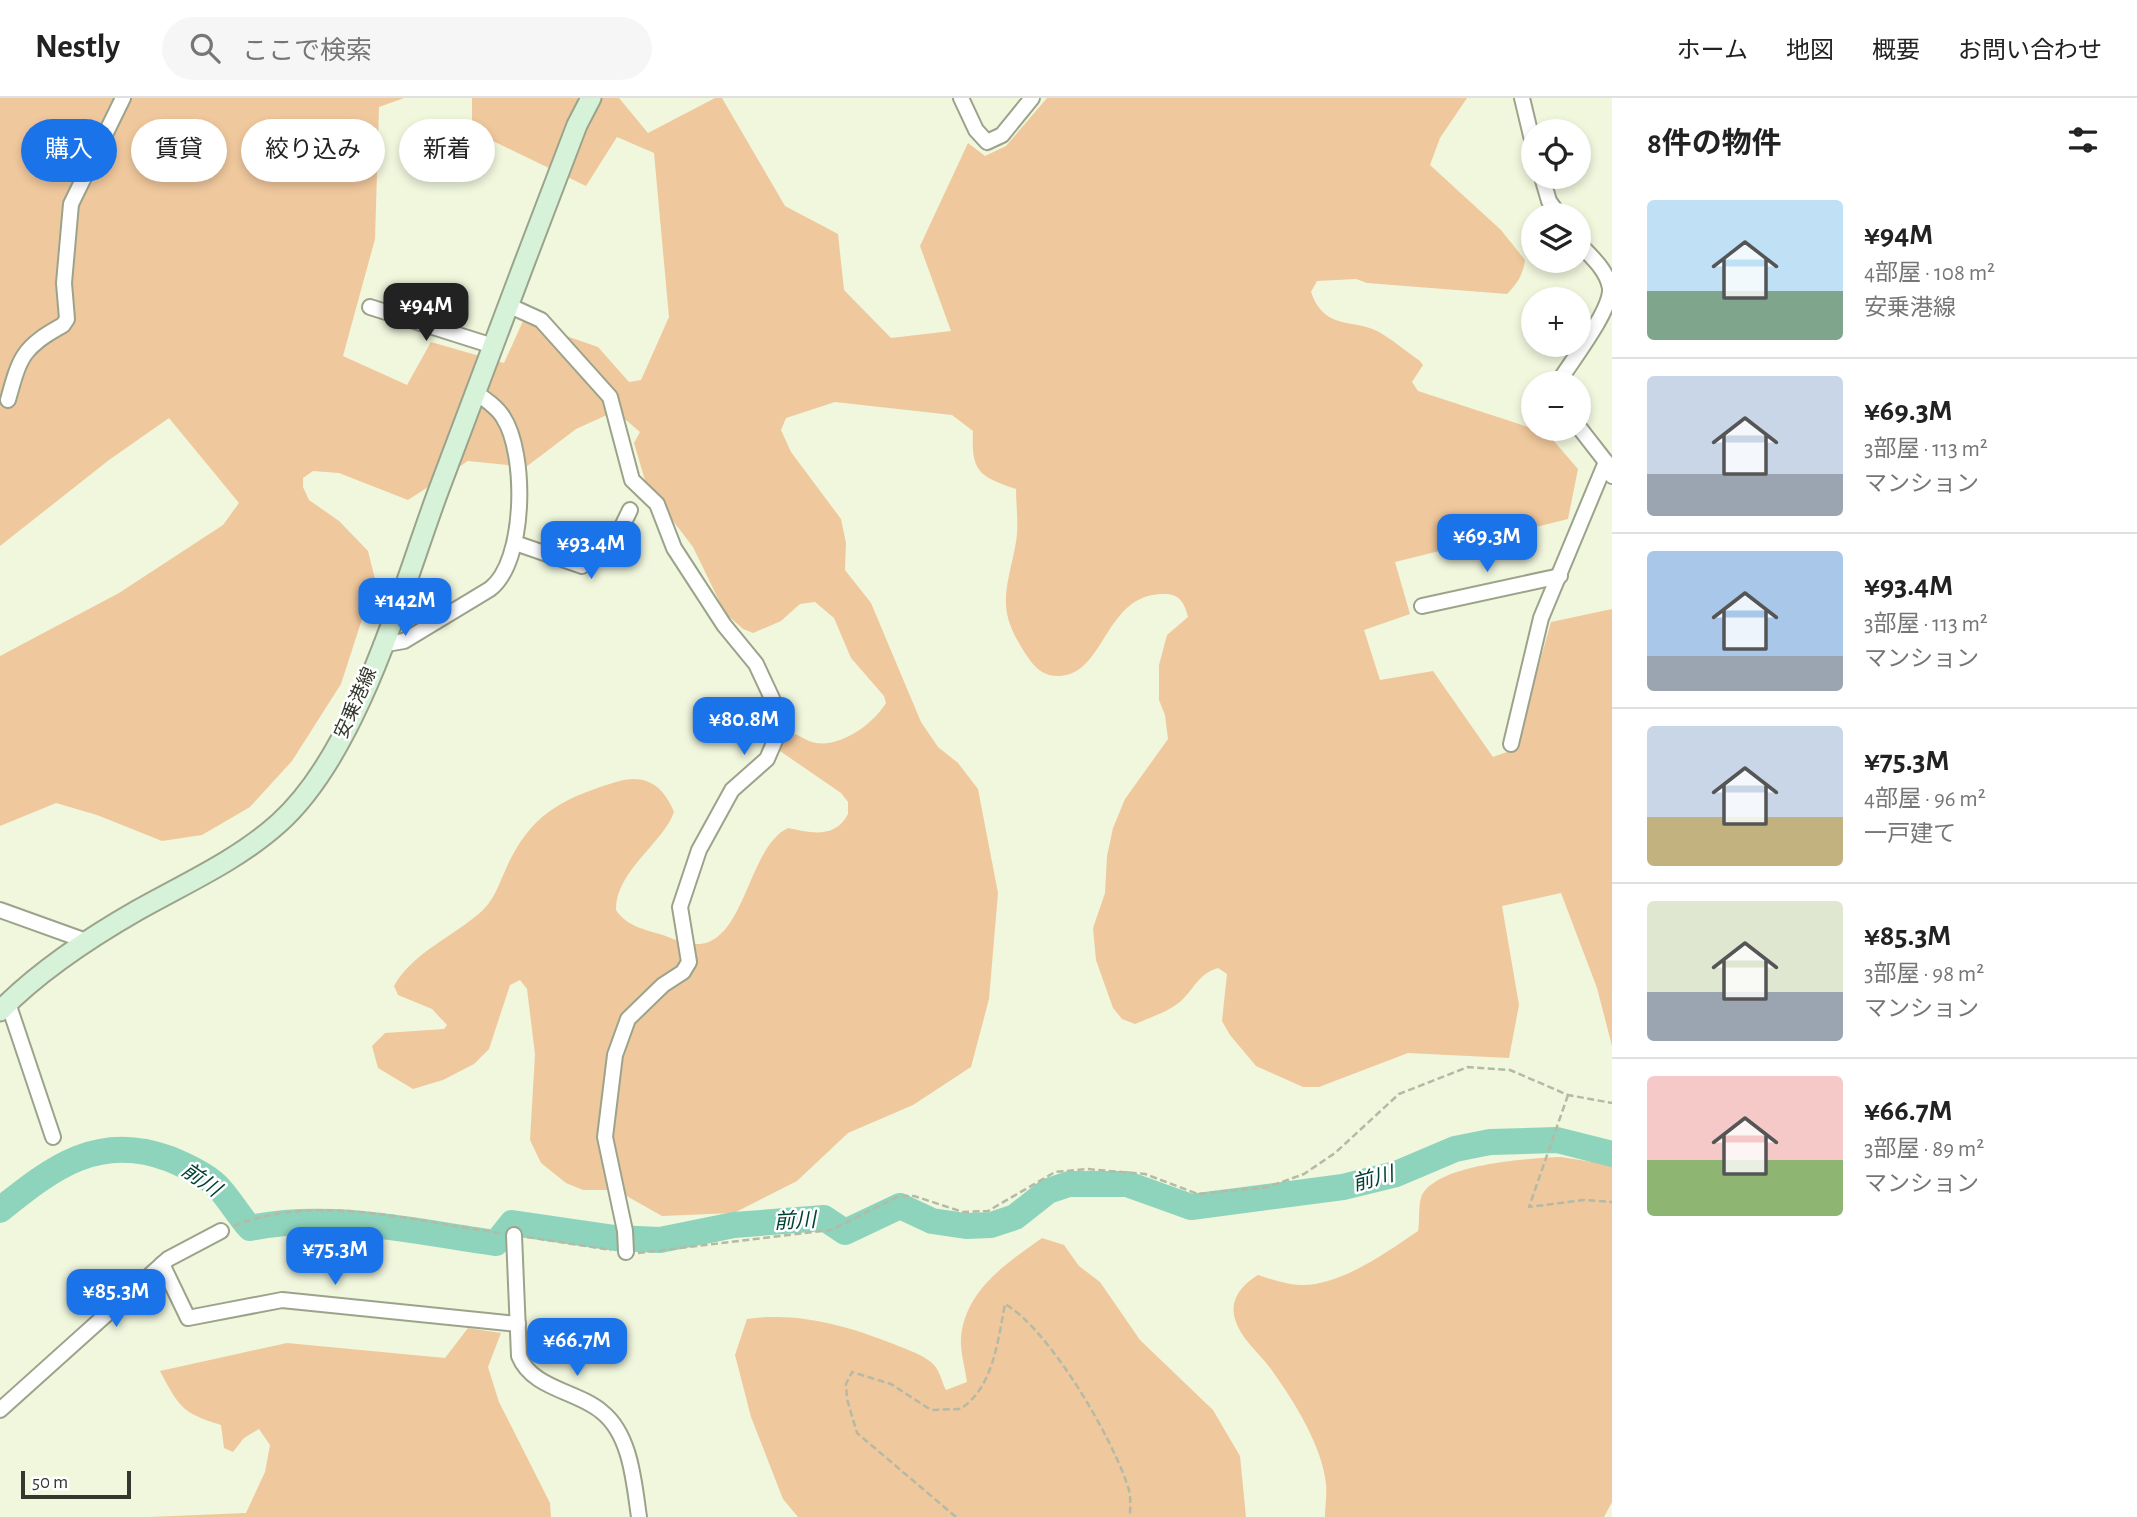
<!DOCTYPE html>
<html lang="ja">
<meta charset="utf-8">
<style>
:root{--surface:#fff;--page:#f6f6f6;--text:#222;--muted:#767676;--line:#e0e0e0;--accent:#1a73e8}
body{margin:0;font-family:"Alegreya Sans","Noto Sans JP",sans-serif;background:var(--page);color:var(--text);height:100vh;display:flex;flex-direction:column;font-size:26px;white-space:nowrap}
*{box-sizing:border-box;margin:0}
p{font-size:23px;color:var(--muted)}
.icon{flex:none;width:38px;height:38px;fill:none;stroke:currentColor;stroke-width:2;stroke-linecap:round;stroke-linejoin:round}
.map{position:relative;flex:1;overflow:hidden}
.details{display:flex;flex-direction:column;background:var(--surface);width:525px}
.details>*{flex:none}
.top-card{position:absolute;left:21px;top:21px;width:665px;height:63px;display:flex;gap:14px}
.buttons{position:absolute;left:1521px;top:21px;display:grid;gap:14px}
.buttons a{display:grid;place-items:center;width:70px;height:70px;border-radius:50%;background:var(--surface);box-shadow:0 4px 10px #0003;font-size:35px}
.scale{position:absolute;left:21px;bottom:18px;width:110px;box-sizing:border-box;padding-left:7px;border:4px solid #34372d;border-top:0;font-size:19px;line-height:24px;white-space:nowrap;color:#34372d;-webkit-text-stroke:5px #fff;paint-order:stroke}
.price{position:absolute;translate:-50% -60px;padding:0 16px;border-radius:14px;background:var(--accent);color:#fff;font-size:23px;line-height:46px;filter:drop-shadow(0 2px 4px #0008)}
.price::after{content:'';position:absolute;left:50%;top:42px;width:21px;height:16px;margin-left:-10px;background:inherit;clip-path:polygon(0 0,100% 0,50% 100%)}
.price.selected{background:#222;color:#fff}
ul{padding:0;list-style:none}
li{display:flex;align-items:center;gap:21px;height:175px;padding:0 35px}
li+li{border-top:2px solid var(--line)}
li span{display:grid;place-items:center;flex:none;width:196px;height:140px;border-radius:7px;color:#555}
li>.icon{margin-inline-start:auto}
span .icon{width:84px;height:84px;fill:#fffc;stroke-width:1}
li b{font-size:30px}
h2{display:flex;justify-content:space-between;align-items:center;height:84px;padding:0 35px;font-size:30px}
.chip{padding:0 24px;border-radius:32px;background:var(--surface);box-shadow:0 4px 10px #0003;font-size:24px;line-height:63px}
.chip.selected{background:var(--accent);color:#fff}
header{display:flex;align-items:center;gap:42px;box-sizing:border-box;height:98px;padding:0 35px;background:var(--surface);border-bottom:2px solid var(--line)}
header strong{font-size:33px}
nav{display:flex;gap:38px;margin-inline-start:auto;font-size:24px}
.search{width:490px;height:63px;background:var(--page);display:flex;align-items:center;gap:18px;box-sizing:border-box;padding:0 24px;border-radius:38px;color:var(--muted);font-size:26px}
main{display:flex;flex:1;min-height:0}
.map>svg:first-child{display:block}
.green{fill:#f0c89d}
.lines{fill:none;stroke-linecap:round;stroke-linejoin:round}
.river{stroke:#8ed4bd;stroke-width:26}
.street-casing{stroke:#9ca38b;stroke-width:18}
.secondary-casing{stroke:#9ca38b;stroke-width:23}
.path{stroke:#b4baa5;stroke-width:2.5;stroke-dasharray:7 3.5;stroke-linecap:butt}
.street{stroke:#fff;stroke-width:14}
.secondary{stroke:#d6f2d9;stroke-width:19}
.labels{text-anchor:middle;dominant-baseline:central;stroke-width:5;stroke-linejoin:round;paint-order:stroke}
.street-label{font-size:19px;fill:#34372d;stroke:#fff}
.water-label{font-size:21px;font-style:italic;fill:#004133;stroke:#fff}
</style>
<header>
<strong>Nestly</strong>
<div class="search"><svg class="icon" aria-label="search" viewBox="0 0 24 24"><circle cx="10" cy="10" r="6"/><path d="M15 15l6 6"/></svg>ここで検索</div>
<nav><a>ホーム</a><a>地図</a><a>概要</a><a>お問い合わせ</a></nav>
</header>
<main>
<div class="map">
<svg width="1612" height="1419" viewBox="0 0 1612 1419">
<rect width="100%" height="100%" fill="#f0f7dd"/>
<g class="green">
<path d="M0,0H404L379,9L375,141L343,258L407,287L431,244L504,265L523,223L598,249L629,284L641,282L669,219L654,55L617,39L586,88L472,33V0H619L648,35L715,0H722L785,108L838,136L844,192L891,240L951,233L920,148L968,45L985,58L1006,48L1047,0H1467L1440,40L1430,67L1501,132L1525,162C1523,177 1517,186 1507,196L1367,185L1356,181L1317,183L1311,194C1325,234 1355,220 1379,234C1393,242 1407,254 1420,263L1423,267L1412,284L1418,293L1547,335L1578,371L1568,421L1395,464L1410,516L1364,532L1380,582L1433,573L1493,659L1515,651L1551,524L1612,511V948L1597,890L1561,795L1502,808L1519,907L1509,960L1408,955L1319,989H1303L1256,968L1230,937L1222,923L1227,876L1218,870C1198,876 1195,890 1181,903C1168,914 1151,919 1135,926L1122,921L1113,910L1096,862L1093,830L1105,795L1107,758L1113,730L1125,701L1168,641L1165,617L1159,602V567L1167,537L1188,519C1185,506 1180,496 1165,496C1104,494 1106,578 1058,578C1041,578 1033,567 1025,555C995,509 1007,493 1016,444C1019,427 1016,408 1016,391C979,378 971,374 973,333L952,317L835,304L786,320L781,332L791,354L841,421L846,445L845,472L871,505L921,624L938,649L958,665L978,691L998,795L989,901L971,969L913,1007L848,1035L797,1083L734,1115L662,1118L616,1092H583L566,1085L541,1065L530,1042L535,956L527,891L520,882L510,887L489,951L474,966L443,982L413,991L378,970L372,948L385,935L444,931L447,927L432,911L398,897L394,888C413,854 455,838 483,812C497,798 502,777 511,760C536,712 568,699 616,684C645,675 663,687 674,714C664,744 615,774 616,812C626,828 646,832 663,837C673,841 684,846 694,846C745,850 747,749 788,730C811,735 835,741 848,716V704L841,695L777,651L784,635C797,633 804,643 816,645C842,649 874,625 886,605L884,598L851,560L834,520L815,504L800,506L781,523L753,535L743,531L725,515L693,449L647,389L634,345L640,334L626,322L609,316L576,331L526,369L468,363L408,402L339,375L313,373L303,380V389L309,402L339,423L368,453L375,481L341,586L292,663L250,709L202,737L162,743L97,717L56,705L0,728V558L119,495L223,427L239,405L169,320L109,362L0,448Z"/>
<path d="M1561,1059L1612,1067V1404L1604,1419H1325C1325,1409 1327,1397 1326,1386C1322,1348 1295,1305 1273,1274C1261,1256 1241,1242 1235,1221C1229,1201 1243,1186 1258,1177C1271,1181 1287,1187 1301,1187C1340,1188 1387,1154 1418,1133C1420,1123 1418,1110 1421,1100C1432,1066 1531,1060 1561,1059Z"/>
<path d="M1042,1140L1064,1147L1079,1168L1100,1184L1140,1242L1213,1312L1240,1358L1246,1419H798L783,1401L751,1319L735,1257L747,1221C800,1213 852,1229 901,1249C911,1253 927,1259 934,1267C940,1273 942,1285 946,1292L967,1284C965,1270 960,1253 961,1240C965,1192 1007,1165 1042,1140Z"/>
<path d="M468,1230L501,1235L488,1269L499,1304L550,1405L551,1419H149L246,1415L265,1374L270,1347L259,1331L244,1340L233,1354L224,1350L221,1327C182,1315 179,1309 160,1273L287,1245L445,1260Z"/>
</g>
<g class="lines">
<path class="river" d="M0,1112C53,1069 99,1034 170,1061C184,1067 205,1076 217,1088C229,1100 238,1117 250,1130C330,1113 416,1134 496,1145L512,1125L615,1140L660,1142L734,1127L824,1120L845,1134L900,1108L932,1123L966,1128L991,1127L1015,1119L1048,1093L1069,1086H1127L1191,1109L1343,1089L1396,1076L1455,1051L1490,1044L1557,1042L1612,1056"/>
<g class="street-casing">
<g id="street">
<polyline points="961,0 976,32 987,44 1002,37 1032,0"/>
<polyline points="1522,0 1533,46"/>
<polyline points="1542,79 1549,103 1559,117"/>
<polyline points="508,207 541,222 610,299 632,382 657,406 674,450 724,527 756,566 783,624 767,661 732,692 699,752 680,809 689,864 683,874 663,887 628,921 615,957 605,1039 625,1133 626,1154"/>
<polyline points="370,209 493,248"/>
<path d="M1558,285C1570,265 1612,212 1610,190C1607,172 1590,157 1578,145"/>
<path d="M8,302C20,258 23,249 63,227L67,221L64,185L71,106L123,0"/>
<polyline points="1578,328 1606,364 1612,378"/>
<polyline points="515,445 582,468 612,449 630,412"/>
<polyline points="1422,508 1560,478"/>
<path d="M381,547L404,543L490,491C526,464 527,355 503,319C497,309 485,301 475,294"/>
<polyline points="1511,646 1541,520 1606,364"/>
<polyline points="0,812 89,844"/>
<polyline points="8,905 53,1039"/>
<path d="M514,1137L519,1258C532,1291 578,1293 602,1314C631,1337 634,1385 639,1419"/>
<polyline points="162,1166 188,1220 282,1202 518,1226"/>
<polyline points="0,1312 168,1161 221,1133"/>
</g>
</g>
<g class="secondary-casing">
<path id="secondary" d="M0,913C39,873 89,840 138,812C186,785 238,762 279,725C358,654 401,494 438,394C484,272 530,149 577,27L591,0"/>
</g>
<g class="path">
<polyline points="1568,997 1529,1109 1584,1102 1612,1104"/>
<path d="M234,1128C315,1094 416,1124 500,1135"/>
<polyline points="527,1139 611,1152"/>
<polyline points="638,1155 831,1132 899,1098 914,1098 963,1114 988,1113 1055,1074 1087,1071 1145,1076 1198,1096 1268,1089 1304,1076 1335,1055 1399,996 1468,969 1510,972 1568,997 1612,1005"/>
<path d="M956,1419L857,1335L847,1301L846,1286L852,1274L891,1286L931,1312L960,1311C993,1291 998,1242 1005,1206C1050,1232 1114,1342 1129,1392C1131,1400 1130,1410 1130,1419"/>
</g>
<use href="#street" class="street"/>
<use href="#secondary" class="secondary"/>
</g>
<g class="labels">
<g class="street-label">
<text transform="translate(356 605) rotate(-66)">安乗港線</text>
</g>
<g class="water-label">
<text transform="translate(1373 1081) rotate(-15)">前川</text>
<text transform="translate(201 1082) rotate(35)">前川</text>
<text transform="translate(795 1123) rotate(-3)">前川</text>
</g>
</g>
</svg>
<div class="buttons">
<a><svg class="icon" aria-label="locate" viewBox="0 0 24 24"><circle cx="12" cy="12" r="6"/><path d="M12 2v4M12 18v4M2 12h4M18 12h4"/></svg></a>
<a><svg class="icon" aria-label="layers" viewBox="0 0 24 24"><path d="M12 4l9 5-9 5-9-5zM3 14l9 5 9-5"/></svg></a>
<a>+</a>
<a>−</a>
</div>
<div class="scale">50 m</div>
<b class="price selected" style="left:426px;top:245px">¥94M</b>
<b class="price" style="left:1487px;top:476px">¥69.3M</b>
<b class="price" style="left:591px;top:483px">¥93.4M</b>
<b class="price" style="left:405px;top:540px">¥142M</b>
<b class="price" style="left:744px;top:659px">¥80.8M</b>
<b class="price" style="left:335px;top:1189px">¥75.3M</b>
<b class="price" style="left:116px;top:1231px">¥85.3M</b>
<b class="price" style="left:577px;top:1280px">¥66.7M</b>
<div class="top-card">
<a class="chip selected">購入</a>
<a class="chip">賃貸</a>
<a class="chip">絞り込み</a>
<a class="chip">新着</a>
</div>
</div>
<section class="details">
<h2>8件の物件<svg class="icon" aria-label="filters" viewBox="0 0 24 24"><path d="M4 7h16M4 17h16"/><circle cx="9" cy="7" r="2"/><circle cx="15" cy="17" r="2"/></svg></h2>
<ul>
<li><span style="background:linear-gradient(#bfe0f5 65%,#7fa58c 0)"><svg class="icon" aria-label="home" viewBox="0 0 24 24"><path d="M3 11l9-7 9 7M6 9v11h12V9"/></svg></span><div><b>¥94M</b><p>4部屋 · 108 m²</p><p>安乗港線</p></div></li>
<li><span style="background:linear-gradient(#c9d6e8 70%,#9aa5b1 0)"><svg class="icon" aria-label="home" viewBox="0 0 24 24"><path d="M3 11l9-7 9 7M6 9v11h12V9"/></svg></span><div><b>¥69.3M</b><p>3部屋 · 113 m²</p><p>マンション</p></div></li>
<li><span style="background:linear-gradient(#a9c7e8 75%,#9aa5b1 0)"><svg class="icon" aria-label="home" viewBox="0 0 24 24"><path d="M3 11l9-7 9 7M6 9v11h12V9"/></svg></span><div><b>¥93.4M</b><p>3部屋 · 113 m²</p><p>マンション</p></div></li>
<li><span style="background:linear-gradient(#c9d6e8 65%,#c2b280 0)"><svg class="icon" aria-label="home" viewBox="0 0 24 24"><path d="M3 11l9-7 9 7M6 9v11h12V9"/></svg></span><div><b>¥75.3M</b><p>4部屋 · 96 m²</p><p>一戸建て</p></div></li>
<li><span style="background:linear-gradient(#dfe7d0 65%,#9aa5b1 0)"><svg class="icon" aria-label="home" viewBox="0 0 24 24"><path d="M3 11l9-7 9 7M6 9v11h12V9"/></svg></span><div><b>¥85.3M</b><p>3部屋 · 98 m²</p><p>マンション</p></div></li>
<li><span style="background:linear-gradient(#f6c9c9 60%,#8fb573 0)"><svg class="icon" aria-label="home" viewBox="0 0 24 24"><path d="M3 11l9-7 9 7M6 9v11h12V9"/></svg></span><div><b>¥66.7M</b><p>3部屋 · 89 m²</p><p>マンション</p></div></li>
</ul>
</section>
</main>
